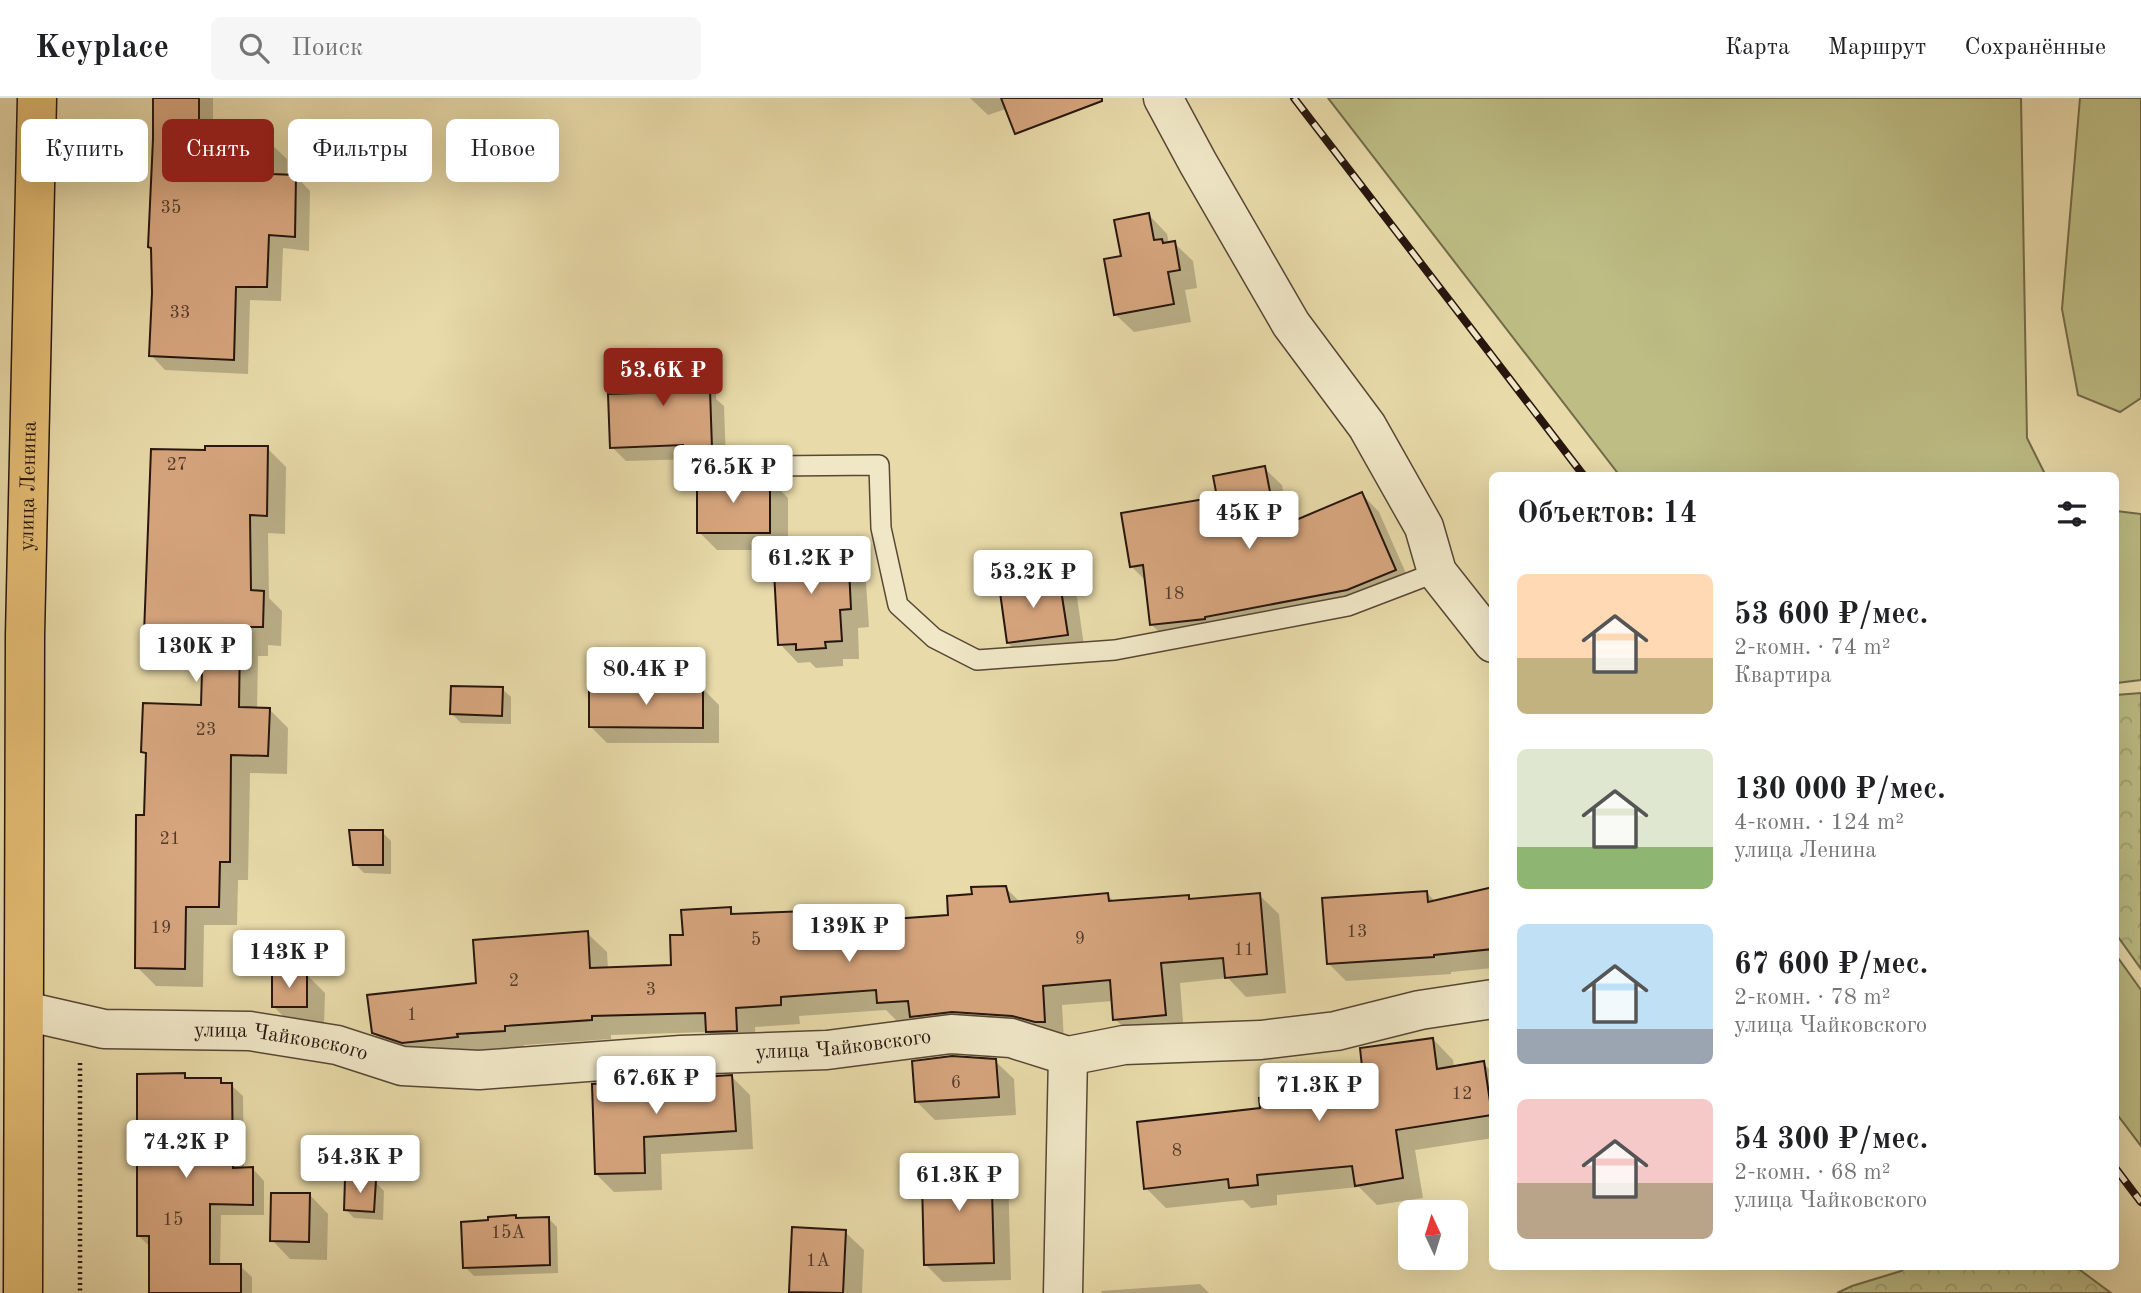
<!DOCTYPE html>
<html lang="ru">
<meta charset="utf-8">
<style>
:root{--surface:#fff;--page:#f6f6f6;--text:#202124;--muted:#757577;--line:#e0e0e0;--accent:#8f2418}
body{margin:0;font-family:"Old Standard TT",serif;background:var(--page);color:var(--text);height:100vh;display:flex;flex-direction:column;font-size:26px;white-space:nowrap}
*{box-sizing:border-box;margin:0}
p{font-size:23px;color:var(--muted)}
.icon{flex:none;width:38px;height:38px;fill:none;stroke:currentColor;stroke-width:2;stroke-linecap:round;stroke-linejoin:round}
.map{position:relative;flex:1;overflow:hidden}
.sheet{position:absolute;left:1489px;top:374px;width:630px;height:798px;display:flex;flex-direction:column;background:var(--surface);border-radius:10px;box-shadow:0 7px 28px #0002}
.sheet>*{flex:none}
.top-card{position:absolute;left:21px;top:21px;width:665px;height:63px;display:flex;gap:14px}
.needle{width:46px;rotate:356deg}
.controls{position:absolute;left:1398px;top:1102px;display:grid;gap:14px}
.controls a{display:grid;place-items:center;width:70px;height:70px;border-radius:10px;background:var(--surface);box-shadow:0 7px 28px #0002;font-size:35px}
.price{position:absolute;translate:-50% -60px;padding:0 16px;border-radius:7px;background:#fff;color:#222;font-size:23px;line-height:46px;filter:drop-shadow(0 2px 4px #0008)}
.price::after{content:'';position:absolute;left:50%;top:42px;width:21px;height:16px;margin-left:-10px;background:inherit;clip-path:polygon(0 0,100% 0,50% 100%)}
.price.active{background:var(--accent);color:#fff}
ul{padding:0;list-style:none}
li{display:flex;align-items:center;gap:21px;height:175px;padding:0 28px}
li span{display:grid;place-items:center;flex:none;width:196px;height:140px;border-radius:10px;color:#555}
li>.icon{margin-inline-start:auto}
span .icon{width:84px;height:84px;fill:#fffc;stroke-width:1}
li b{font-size:30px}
h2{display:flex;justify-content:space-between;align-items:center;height:84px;padding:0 28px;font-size:30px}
.tag{padding:0 24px;border-radius:10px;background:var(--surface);box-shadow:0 7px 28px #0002;font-size:24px;line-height:63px}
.tag.active{background:var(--accent);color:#fff}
header{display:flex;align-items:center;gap:42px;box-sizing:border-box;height:98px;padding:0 35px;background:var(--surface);border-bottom:2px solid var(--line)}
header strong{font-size:33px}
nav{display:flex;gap:38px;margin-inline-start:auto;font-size:24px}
.search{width:490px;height:63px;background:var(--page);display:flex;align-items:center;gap:18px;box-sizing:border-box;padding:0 24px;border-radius:10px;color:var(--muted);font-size:26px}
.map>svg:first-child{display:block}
.green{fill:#bdbd84;stroke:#726a49;stroke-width:2}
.forest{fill:url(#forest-crowns);stroke:#726a49;stroke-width:2}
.shadow{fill:#0003}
.building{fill:#d6a57e;stroke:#27160e;stroke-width:2}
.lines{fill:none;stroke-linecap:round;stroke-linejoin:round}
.service-casing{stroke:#574735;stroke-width:22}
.minor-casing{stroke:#574735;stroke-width:41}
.primary-casing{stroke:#27160e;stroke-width:41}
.path{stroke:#27160e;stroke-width:4.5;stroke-dasharray:2 3.5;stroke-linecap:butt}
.service{stroke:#f0e7c7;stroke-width:19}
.minor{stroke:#f0e7c7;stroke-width:38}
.primary{stroke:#e4bd74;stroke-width:38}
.rail-casing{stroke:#27160e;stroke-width:8}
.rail{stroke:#f0e7c7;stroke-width:5;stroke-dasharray:16;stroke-linecap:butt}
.labels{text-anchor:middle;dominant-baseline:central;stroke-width:7;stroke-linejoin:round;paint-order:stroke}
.number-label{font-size:18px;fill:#533a2a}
.street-label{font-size:21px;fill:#27160e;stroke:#f0e7c7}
</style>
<header>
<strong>Keyplace</strong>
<div class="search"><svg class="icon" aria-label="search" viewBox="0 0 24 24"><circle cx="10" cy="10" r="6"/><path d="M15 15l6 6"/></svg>Поиск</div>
<nav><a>Карта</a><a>Маршрут</a><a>Сохранённые</a></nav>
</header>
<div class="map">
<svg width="2141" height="1195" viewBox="0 0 2141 1195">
<defs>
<pattern id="forest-crowns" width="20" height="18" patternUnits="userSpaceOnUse" patternTransform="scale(1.75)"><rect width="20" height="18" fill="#bdbd84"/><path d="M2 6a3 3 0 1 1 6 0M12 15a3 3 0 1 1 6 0" fill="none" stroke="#a2a271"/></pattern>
</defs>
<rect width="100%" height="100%" fill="#e8daa9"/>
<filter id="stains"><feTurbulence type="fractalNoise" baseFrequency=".00286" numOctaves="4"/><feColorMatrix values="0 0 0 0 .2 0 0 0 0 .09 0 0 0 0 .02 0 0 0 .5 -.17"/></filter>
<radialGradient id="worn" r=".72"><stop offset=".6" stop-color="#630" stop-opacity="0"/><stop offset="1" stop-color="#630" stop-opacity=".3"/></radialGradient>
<g class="green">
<polygon points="1328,0 2021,0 2027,340 2046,378 1620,378"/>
<polygon points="2080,0 2141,0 2141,300 2120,314 2078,297 2062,211"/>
<polygon points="2116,413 2141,416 2141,582 2116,585"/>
<polygon points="2116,857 2141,892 2141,1048 2116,1015"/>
</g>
<g class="forest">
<polygon points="2141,595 2141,871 2116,836 2116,597"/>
<polygon points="1905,1169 2076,1169 2111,1195 1837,1195 1852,1188 1901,1173"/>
</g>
<g class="shadow">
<polygon points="155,0 213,0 213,46 272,47 287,61 287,78 296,78 310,93 309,153 283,150 281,203 250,202 248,276 165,272 151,257 153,195"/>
<polygon points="970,0 1009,0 1012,9 988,17"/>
<polygon points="1149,117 1167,136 1169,146 1174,145 1193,163 1197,190 1185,192 1191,224 1134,234 1115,216 1123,160"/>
<polygon points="701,262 716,276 716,301 724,308 726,363 699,365 695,361 626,363 612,349 640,296"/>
<polygon points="267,350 286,369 285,436 268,435 269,500 282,513 281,548 268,547 268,558 258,558 257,611 269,611 288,630 287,676 250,675 248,782 238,782 237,827 204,827 203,889 156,888 137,869 146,719 148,659 143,654 202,609 204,556 165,555 146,536 207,354"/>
<polygon points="1264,370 1282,387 1289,427 1362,396 1379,414 1412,489 1169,544 1151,526 1146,483 1132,469"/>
<polygon points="770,382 788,400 788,452 717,452 699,434"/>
<polygon points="847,452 865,470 869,529 858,530 859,561 843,561 843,568 816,570 810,564 798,565 780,546"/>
<polygon points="1059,481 1077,499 1085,555 1027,563 1008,545"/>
<polygon points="702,590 719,607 719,645 607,645 591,629"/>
<polygon points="502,591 511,599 511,626 461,625 452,616"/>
<polygon points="382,734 391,743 391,776 364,775 355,766"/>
<polygon points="1006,790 1020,804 1107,797 1115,804 1188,799 1192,803 1259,797 1279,816 1286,895 1246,899 1228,880 1180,885 1184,936 1134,940 1115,921 1113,903 1062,907 1064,943 898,924 886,912 799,918 800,926 755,929 756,952 728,953 708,934 611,937 611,941 524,947 524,952 476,955 393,954 373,934 587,835 607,854 608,871 673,869 684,839 730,811 736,818 807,814 821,828 950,819 973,798"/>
<polygon points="1493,791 1493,870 1451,874 1451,876 1346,883 1329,866 1426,794 1436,804"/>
<polygon points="306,876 325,895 324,927 292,927 273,908"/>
<polygon points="1433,941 1453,962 1454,970 1483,965 1493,975 1493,1040 1415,1052 1423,1100 1377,1107 1359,1089 1277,1097 1277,1107 1251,1110 1243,1102 1166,1110 1146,1090 1276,1000 1365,979"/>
<polygon points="995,963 1014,981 1016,1017 935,1022 916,1003"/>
<polygon points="184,977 189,981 220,981 226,987 231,987 243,998 244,1071 253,1071 264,1083 264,1117 221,1117 220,1168 240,1168 252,1179 252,1195 151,1195 151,1150 138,1137"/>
<polygon points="732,979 750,997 753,1051 661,1056 662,1092 614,1094 596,1076 593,987"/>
<polygon points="991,1058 1008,1075 1011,1182 943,1184 925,1166 945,1084"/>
<polygon points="375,1084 384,1093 383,1122 354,1120 346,1112"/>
<polygon points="310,1097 328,1116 327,1162 290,1161 272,1142"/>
<polygon points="515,1119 518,1122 548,1120 557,1129 558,1175 474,1178 465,1169"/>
<polygon points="845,1134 864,1152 862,1195 792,1195 791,1193"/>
<polygon points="1200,1186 1209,1195 1102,1195 1101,1193"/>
</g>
<g class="building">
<polygon points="153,0 199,0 199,44 273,45 272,76 296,77 295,139 269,137 267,189 236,189 234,262 149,258 152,195 151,150 148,149 153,41"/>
<polygon points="1001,0 1102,0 1102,3 1015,36"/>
<polygon points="1149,115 1154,142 1162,141 1163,145 1175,143 1180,172 1168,174 1174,206 1114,217 1104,161 1121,158 1114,122"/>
<polygon points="702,261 703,292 710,292 712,350 683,351 683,347 610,350 608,296 638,295 638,263"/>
<polygon points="205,348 268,348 267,418 250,417 251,492 264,493 263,529 250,529 249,540 240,540 239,609 270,610 268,658 231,657 230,764 220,764 219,809 186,809 185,871 135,870 136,717 144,717 146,655 141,654 143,605 201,607 203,538 144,536 151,351 205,352"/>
<polygon points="1265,368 1277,430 1362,394 1396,472 1347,492 1205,519 1205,521 1150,527 1143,467 1130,469 1121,415 1217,399 1213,378"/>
<polygon points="697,379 770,380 770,435 697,435"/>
<polygon points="848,450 851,511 840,512 842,543 825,544 826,550 796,552 796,546 778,547 773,455"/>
<polygon points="1059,479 1068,537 1007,545 999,487"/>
<polygon points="451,588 503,589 502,618 450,616"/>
<polygon points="589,589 703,589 703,630 589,629"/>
<polygon points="349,732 383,732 383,767 353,767"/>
<polygon points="1006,788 1010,804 1108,795 1109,803 1189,797 1189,801 1260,795 1267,876 1225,880 1223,860 1161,865 1166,917 1113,922 1110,882 1043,888 1045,924 1035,924 1012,918 952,914 910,919 908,903 877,905 876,892 781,899 781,907 736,910 737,933 706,934 705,915 592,918 592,922 505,928 505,933 457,936 458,939 402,945 372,935 367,897 476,885 473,842 588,833 590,870 671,867 670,837 683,837 681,812 731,809 731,816 808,813 808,827 948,817 947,798 972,796 971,789"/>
<polygon points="1493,789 1493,851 1434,857 1434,859 1327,866 1322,800 1427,793 1428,804"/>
<polygon points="272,874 307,875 307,909 272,909"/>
<polygon points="1433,940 1437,971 1484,963 1492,1017 1396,1032 1403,1080 1355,1088 1352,1068 1257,1077 1258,1087 1229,1090 1228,1081 1144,1091 1137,1024 1260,1010 1259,1000 1274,999 1273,987 1363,978 1360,950"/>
<polygon points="952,958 996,961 999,999 915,1004 912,963"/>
<polygon points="185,975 185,980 221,980 221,985 232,985 233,1070 253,1069 253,1107 210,1106 210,1166 241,1166 241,1195 149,1195 149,1138 137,1138 137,976"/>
<polygon points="732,977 736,1033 644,1039 645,1075 595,1076 592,986"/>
<polygon points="991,1056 994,1165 924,1167 922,1083 943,1082 942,1058"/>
<polygon points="345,1081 376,1082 374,1114 344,1112"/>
<polygon points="271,1095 310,1095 309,1144 270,1143"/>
<polygon points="516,1117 516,1120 549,1119 550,1167 463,1170 461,1124 488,1122 488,1119"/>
<polygon points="792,1129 846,1132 843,1195 789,1194"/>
</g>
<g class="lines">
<g class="service-casing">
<polyline id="service" points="772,368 879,367 881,430 898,507 934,540 977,562 1115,552 1348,508 1437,474"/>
</g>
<g class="minor-casing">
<g id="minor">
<polyline points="1163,0 1198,65 1291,226 1367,328 1424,429 1437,474 1493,545"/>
<path id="s1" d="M25,913L104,931L250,933L337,947L402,968L479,972L681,957L827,952L951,936L1011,940L1068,958L1124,947L1261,942L1336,933L1420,912L1493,901"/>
<polyline points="1063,1195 1068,958"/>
</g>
</g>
<g class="primary-casing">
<g id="primary">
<path id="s2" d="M23,1195L25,537L37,0"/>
</g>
</g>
<polyline class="path" points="80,965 80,1195"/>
<use href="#service" class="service"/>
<use href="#minor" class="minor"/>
<use href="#primary" class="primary"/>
<g class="rail-casing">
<g id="rail">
<polyline points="1294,0 1584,378"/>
<polyline points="2116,1071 2141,1104"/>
</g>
</g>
<use href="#rail" class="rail"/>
</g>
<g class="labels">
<g class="number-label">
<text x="171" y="110">35</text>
<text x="180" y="215">33</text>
<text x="177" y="367">27</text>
<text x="1174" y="496">18</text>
<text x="206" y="632">23</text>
<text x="170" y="741">21</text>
<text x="161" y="830">19</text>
<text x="1357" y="834">13</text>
<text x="1080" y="841">9</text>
<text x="756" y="842">5</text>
<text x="1244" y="852">11</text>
<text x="514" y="883">2</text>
<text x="651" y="892">3</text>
<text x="412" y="917">1</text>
<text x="956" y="985">6</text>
<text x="1462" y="996">12</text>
<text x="1177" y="1053">8</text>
<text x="173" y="1122">15</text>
<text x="508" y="1135">15А</text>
<text x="818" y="1163">1А</text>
</g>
<g class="street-label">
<text stroke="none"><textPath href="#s2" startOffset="807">улица Ленина</textPath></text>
<text stroke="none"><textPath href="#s1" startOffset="259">улица Чайковского</textPath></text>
<text stroke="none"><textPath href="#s1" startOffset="826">улица Чайковского</textPath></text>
</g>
</g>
<rect width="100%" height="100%" filter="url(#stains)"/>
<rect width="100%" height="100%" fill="url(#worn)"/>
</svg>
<div class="controls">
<a><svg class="needle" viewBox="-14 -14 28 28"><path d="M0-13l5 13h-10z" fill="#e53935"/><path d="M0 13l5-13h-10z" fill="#757577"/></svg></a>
</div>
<b class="price active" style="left:663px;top:310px">53.6K ₽</b>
<b class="price" style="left:733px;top:407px">76.5K ₽</b>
<b class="price" style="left:1249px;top:453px">45K ₽</b>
<b class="price" style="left:811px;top:498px">61.2K ₽</b>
<b class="price" style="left:1033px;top:512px">53.2K ₽</b>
<b class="price" style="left:196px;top:586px">130K ₽</b>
<b class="price" style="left:646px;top:609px">80.4K ₽</b>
<b class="price" style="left:849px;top:866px">139K ₽</b>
<b class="price" style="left:289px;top:892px">143K ₽</b>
<b class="price" style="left:656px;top:1018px">67.6K ₽</b>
<b class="price" style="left:1319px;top:1025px">71.3K ₽</b>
<b class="price" style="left:186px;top:1082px">74.2K ₽</b>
<b class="price" style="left:360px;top:1097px">54.3K ₽</b>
<b class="price" style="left:959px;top:1115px">61.3K ₽</b>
<div class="top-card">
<a class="tag">Купить</a>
<a class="tag active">Снять</a>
<a class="tag">Фильтры</a>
<a class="tag">Новое</a>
</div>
<section class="sheet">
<h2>Объектов: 14<svg class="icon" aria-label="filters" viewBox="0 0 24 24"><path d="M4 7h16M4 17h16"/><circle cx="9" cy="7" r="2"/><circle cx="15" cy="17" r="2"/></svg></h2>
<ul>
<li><span style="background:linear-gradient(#ffd9b3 60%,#c2b280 0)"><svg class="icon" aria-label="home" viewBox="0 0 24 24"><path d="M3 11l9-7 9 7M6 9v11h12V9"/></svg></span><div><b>53 600 ₽/мес.</b><p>2-комн. · 74 m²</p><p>Квартира</p></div></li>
<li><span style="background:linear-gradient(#dfe7d0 70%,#8fb573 0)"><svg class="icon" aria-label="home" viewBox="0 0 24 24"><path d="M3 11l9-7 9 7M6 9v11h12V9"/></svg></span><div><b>130 000 ₽/мес.</b><p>4-комн. · 124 m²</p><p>улица Ленина</p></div></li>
<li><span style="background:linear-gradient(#bfe0f5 75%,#9aa5b1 0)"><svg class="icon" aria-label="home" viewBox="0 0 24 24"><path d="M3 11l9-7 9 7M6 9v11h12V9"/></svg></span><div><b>67 600 ₽/мес.</b><p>2-комн. · 78 m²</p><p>улица Чайковского</p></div></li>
<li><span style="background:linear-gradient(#f6c9c9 60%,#b9a48a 0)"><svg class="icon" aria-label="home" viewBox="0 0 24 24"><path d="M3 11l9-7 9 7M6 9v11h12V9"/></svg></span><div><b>54 300 ₽/мес.</b><p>2-комн. · 68 m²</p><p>улица Чайковского</p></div></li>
</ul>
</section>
</div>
